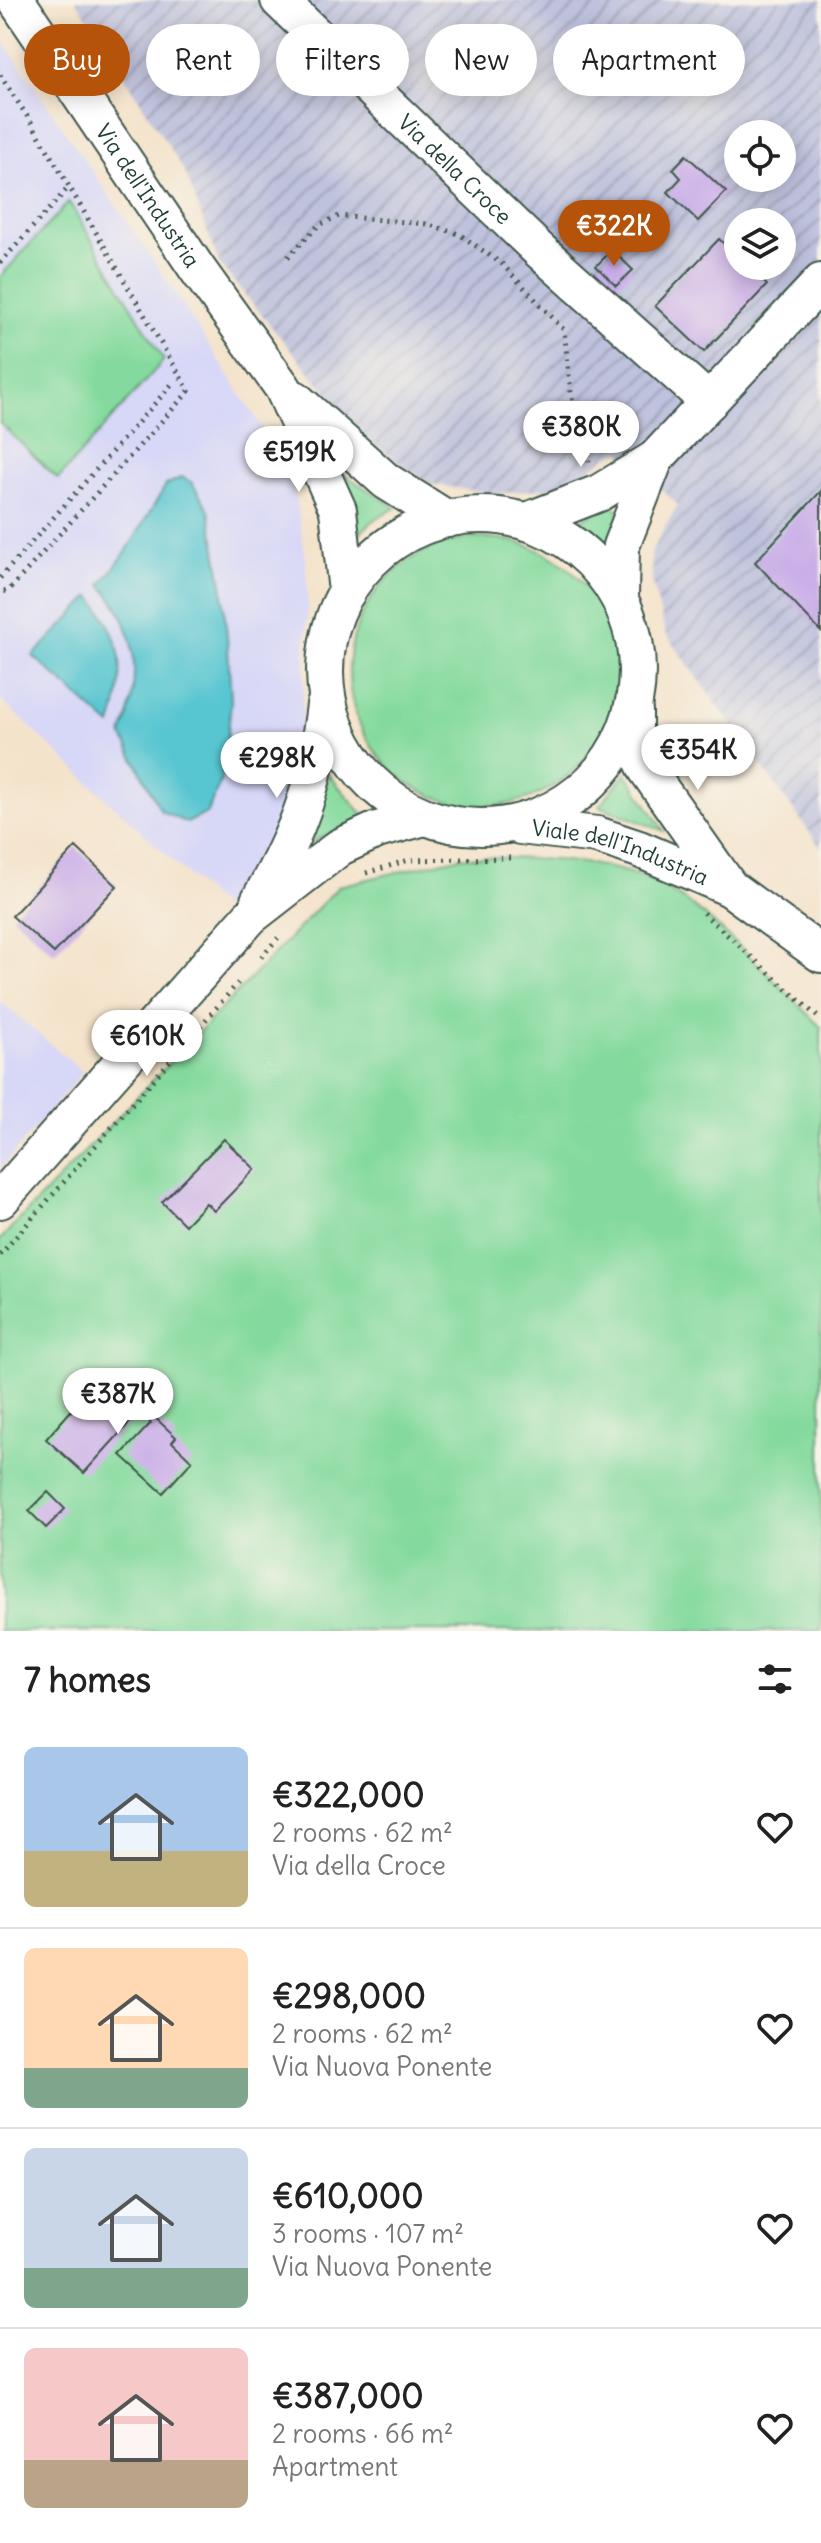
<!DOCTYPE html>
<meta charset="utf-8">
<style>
:root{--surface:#fff;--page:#f2f2f2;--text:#222;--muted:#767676;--line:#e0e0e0;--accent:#b45309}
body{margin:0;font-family:Delius,sans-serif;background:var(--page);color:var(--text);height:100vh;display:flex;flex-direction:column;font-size:30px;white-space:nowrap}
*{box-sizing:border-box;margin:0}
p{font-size:26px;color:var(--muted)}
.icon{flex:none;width:44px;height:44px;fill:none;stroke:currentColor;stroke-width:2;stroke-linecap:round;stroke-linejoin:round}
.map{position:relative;height:1631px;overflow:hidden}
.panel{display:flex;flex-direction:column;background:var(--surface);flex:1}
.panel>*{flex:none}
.top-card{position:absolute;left:24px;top:24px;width:774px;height:72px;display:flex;gap:16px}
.fabs{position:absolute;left:724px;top:120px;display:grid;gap:16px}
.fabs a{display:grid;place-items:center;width:72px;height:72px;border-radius:50%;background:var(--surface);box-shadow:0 4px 20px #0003;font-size:40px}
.price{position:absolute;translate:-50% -68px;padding:0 18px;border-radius:28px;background:#fff;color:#222;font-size:26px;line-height:52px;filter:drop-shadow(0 2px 4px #0008)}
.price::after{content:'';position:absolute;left:50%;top:48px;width:24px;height:18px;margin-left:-12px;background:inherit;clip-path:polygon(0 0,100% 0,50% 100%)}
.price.on{background:var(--accent);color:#fff}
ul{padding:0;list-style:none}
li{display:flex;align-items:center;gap:24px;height:200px;padding:0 24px}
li+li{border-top:2px solid var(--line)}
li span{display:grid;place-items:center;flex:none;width:224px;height:160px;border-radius:12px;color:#555}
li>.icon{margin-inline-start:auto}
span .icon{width:96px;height:96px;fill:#fffc;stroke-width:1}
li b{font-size:34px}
h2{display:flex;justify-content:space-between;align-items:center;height:96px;padding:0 24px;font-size:34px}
.chip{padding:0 28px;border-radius:36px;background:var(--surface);box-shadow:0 4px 20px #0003;font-size:28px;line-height:72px}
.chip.on{background:var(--accent);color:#fff}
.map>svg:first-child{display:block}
.built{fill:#d7d7f8}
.industrial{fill:url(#industrial-furrows);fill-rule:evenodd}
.green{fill:#84da9e;stroke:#528c69;stroke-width:2}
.water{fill:#59c6d1;stroke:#3c8282;stroke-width:2}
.building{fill:#c9ade8}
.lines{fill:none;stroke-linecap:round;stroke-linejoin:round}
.minor-casing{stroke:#3f564b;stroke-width:40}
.path{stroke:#3f564b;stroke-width:5;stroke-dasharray:2 6;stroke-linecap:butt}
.minor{stroke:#fff;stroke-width:36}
.labels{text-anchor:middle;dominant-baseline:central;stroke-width:6;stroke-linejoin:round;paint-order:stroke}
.street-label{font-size:22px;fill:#1f3d34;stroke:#f7f3e8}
</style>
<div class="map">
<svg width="821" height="1631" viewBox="0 0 821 1631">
<defs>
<pattern id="industrial-furrows" width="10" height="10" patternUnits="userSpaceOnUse" patternTransform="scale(2)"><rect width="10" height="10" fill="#bfc2dd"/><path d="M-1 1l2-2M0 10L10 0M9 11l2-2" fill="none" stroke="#9b9fb4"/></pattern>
</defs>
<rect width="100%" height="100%" fill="#f7f3e8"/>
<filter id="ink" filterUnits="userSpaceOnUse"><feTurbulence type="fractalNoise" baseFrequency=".0125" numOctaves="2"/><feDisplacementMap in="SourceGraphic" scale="16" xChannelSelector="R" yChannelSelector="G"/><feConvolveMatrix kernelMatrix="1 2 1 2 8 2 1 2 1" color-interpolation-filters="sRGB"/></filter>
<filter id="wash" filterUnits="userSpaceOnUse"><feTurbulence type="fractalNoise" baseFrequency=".006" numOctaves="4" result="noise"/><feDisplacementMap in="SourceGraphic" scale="32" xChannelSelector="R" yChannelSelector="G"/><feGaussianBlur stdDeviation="1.8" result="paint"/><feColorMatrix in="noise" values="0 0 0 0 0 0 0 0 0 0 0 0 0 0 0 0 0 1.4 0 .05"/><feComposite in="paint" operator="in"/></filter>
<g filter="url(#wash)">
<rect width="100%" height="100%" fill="#f4e3cb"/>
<g class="built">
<polygon points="0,36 164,276 263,429 295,493 305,553 308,604 301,739 282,813 254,869 224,909 0,699"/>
<polygon points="0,1001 83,1072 0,1169"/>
</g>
<path class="industrial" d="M76,0H821V848L666,634L652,582L651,552L678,505L619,450L560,487L496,494L429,484L364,437L220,265L185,172ZM738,134H782V178H738ZM738,222H782V266H738Z"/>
<g class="green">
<polygon points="69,202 164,360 58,479 0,423 0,277"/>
<polygon points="343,474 396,508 376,518 358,535"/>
<polygon points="610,503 621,512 608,545 580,521"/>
<circle cx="483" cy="672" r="134"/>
<polygon points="626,773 664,831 599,806"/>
<polygon points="329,775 365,817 303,846"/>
<path d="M461,857C519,858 581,857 637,875C698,895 774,982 821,1027V1631H0V1240L339,886Z"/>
</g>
<g class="water">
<path d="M182,477L192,483L209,510L222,584L228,647L231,701L227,743L221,780L207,813L187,823L161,811L122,735C141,683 140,627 101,585L126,552L166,485Z"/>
<path d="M91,596C125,642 127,672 111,726L33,656Z"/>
</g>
<g id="blocks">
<g class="building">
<polygon points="686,155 726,192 698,221 668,192 681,178 673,169"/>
<polygon points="719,239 738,257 738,266 747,266 767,285 704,352 655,306"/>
<polygon points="612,250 633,270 616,286 596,266"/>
<polygon points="821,491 821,632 755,562"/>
<polygon points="76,847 117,886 54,953 12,916"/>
<polygon points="224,1139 255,1169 214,1211 206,1203 185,1225 162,1202"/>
<polygon points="100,1378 119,1395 124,1389 176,1437 172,1442 192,1461 163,1493 121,1455 151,1423 139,1412 84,1473 46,1439"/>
<polygon points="48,1492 65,1509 46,1528 29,1511"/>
</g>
</g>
</g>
<g filter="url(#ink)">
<use href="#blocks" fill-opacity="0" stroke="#3f564b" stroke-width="2"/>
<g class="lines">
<g class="minor-casing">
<g id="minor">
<path id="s1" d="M16,0L198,270L283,388L338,510L347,592"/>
<path id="s2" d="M279,0L537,248L709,402"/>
<polyline points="295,399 386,481 447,519"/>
<circle cx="481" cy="671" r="156"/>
<polyline points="527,521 599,493 655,459 821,282"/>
<polyline points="620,598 621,546 655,459"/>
<polyline points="634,711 634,743 647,770 730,888"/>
<path id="s3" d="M520,826L597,835L639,849L730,888L821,954"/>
<path d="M259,901C300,829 315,786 325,705"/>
<polyline points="0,1200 250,917 340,847 377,830 425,817"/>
</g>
</g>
<g class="path">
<polyline points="0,75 33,125 189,391 9,590 0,593"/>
<polyline points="288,257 319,225 339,216 426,224 459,234 502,264 564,330 571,393 589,462"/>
<polyline points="0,263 70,186"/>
<polyline points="0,578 173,383"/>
<polyline points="366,873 409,860 513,858"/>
<polyline points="703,913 821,1020"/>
<polyline points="261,957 278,938"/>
<polyline points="0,1255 238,983"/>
</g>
<use href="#minor" class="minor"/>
</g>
</g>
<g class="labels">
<g class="street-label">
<text stroke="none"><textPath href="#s2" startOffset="244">Via della Croce</textPath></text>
<text stroke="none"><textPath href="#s1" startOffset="236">Via dell'Industria</textPath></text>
<text stroke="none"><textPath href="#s3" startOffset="104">Viale dell'Industria</textPath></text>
</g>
</g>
</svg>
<div class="fabs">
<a><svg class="icon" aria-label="locate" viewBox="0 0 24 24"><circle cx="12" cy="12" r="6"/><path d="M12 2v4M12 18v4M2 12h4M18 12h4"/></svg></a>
<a><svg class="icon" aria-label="layers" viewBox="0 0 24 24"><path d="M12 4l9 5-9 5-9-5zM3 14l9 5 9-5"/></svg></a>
</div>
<b class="price on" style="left:614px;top:268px">€322K</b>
<b class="price" style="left:581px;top:469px">€380K</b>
<b class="price" style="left:299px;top:494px">€519K</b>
<b class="price" style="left:698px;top:792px">€354K</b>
<b class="price" style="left:277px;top:800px">€298K</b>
<b class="price" style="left:147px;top:1078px">€610K</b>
<b class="price" style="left:118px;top:1436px">€387K</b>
<div class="top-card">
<a class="chip on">Buy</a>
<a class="chip">Rent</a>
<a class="chip">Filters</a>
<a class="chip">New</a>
<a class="chip">Apartment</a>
</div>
</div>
<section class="panel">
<h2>7 homes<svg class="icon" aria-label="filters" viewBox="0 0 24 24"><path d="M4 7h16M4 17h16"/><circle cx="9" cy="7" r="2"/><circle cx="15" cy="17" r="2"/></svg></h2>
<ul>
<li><span style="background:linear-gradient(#a9c7e8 65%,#c2b280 0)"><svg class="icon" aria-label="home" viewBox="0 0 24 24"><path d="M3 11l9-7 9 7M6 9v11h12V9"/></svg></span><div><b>€322,000</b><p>2 rooms · 62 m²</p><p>Via della Croce</p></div><svg class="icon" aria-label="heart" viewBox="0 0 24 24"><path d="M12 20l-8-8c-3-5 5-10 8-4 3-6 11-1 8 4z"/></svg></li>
<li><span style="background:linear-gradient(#ffd9b3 75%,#7fa58c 0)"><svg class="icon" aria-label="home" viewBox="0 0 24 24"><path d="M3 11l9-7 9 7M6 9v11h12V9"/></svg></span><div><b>€298,000</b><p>2 rooms · 62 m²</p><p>Via Nuova Ponente</p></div><svg class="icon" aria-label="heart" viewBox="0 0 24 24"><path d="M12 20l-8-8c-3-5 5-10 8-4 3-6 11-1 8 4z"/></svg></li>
<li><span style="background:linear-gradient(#c9d6e8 75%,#7fa58c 0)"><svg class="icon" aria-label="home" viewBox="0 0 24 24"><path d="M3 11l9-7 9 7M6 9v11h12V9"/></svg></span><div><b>€610,000</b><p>3 rooms · 107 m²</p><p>Via Nuova Ponente</p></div><svg class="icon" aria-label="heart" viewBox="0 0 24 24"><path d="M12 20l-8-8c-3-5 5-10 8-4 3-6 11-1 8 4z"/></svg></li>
<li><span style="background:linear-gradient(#f6c9c9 70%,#b9a48a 0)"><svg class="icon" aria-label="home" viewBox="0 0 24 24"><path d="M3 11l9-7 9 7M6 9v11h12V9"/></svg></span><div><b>€387,000</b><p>2 rooms · 66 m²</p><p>Apartment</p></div><svg class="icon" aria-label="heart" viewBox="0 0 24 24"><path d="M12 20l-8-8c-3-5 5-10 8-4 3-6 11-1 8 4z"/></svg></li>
</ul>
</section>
